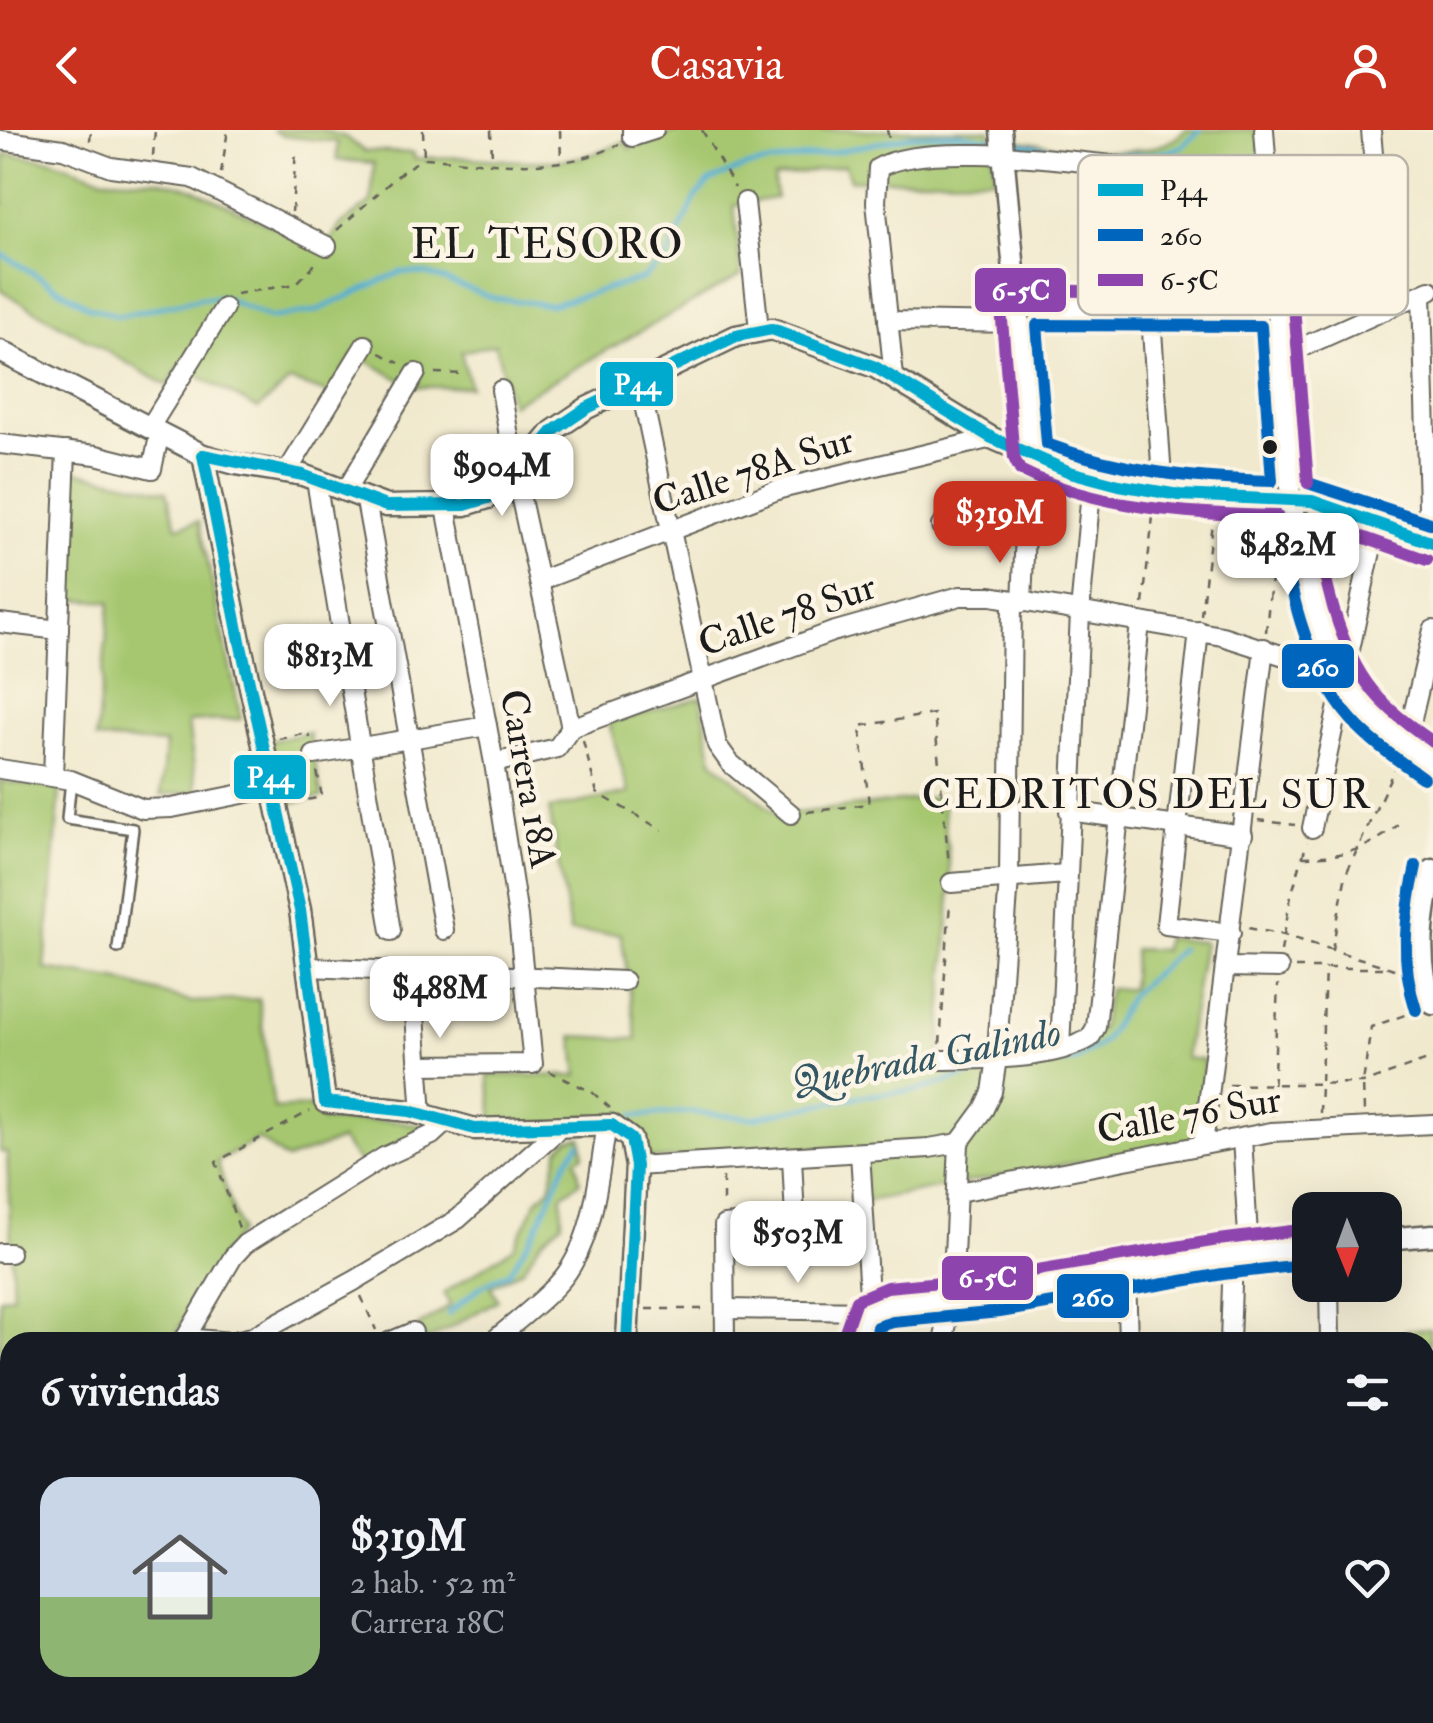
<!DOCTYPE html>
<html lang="es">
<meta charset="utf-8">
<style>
:root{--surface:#171b24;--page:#20242c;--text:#f1f3f6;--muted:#9ea1a6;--accent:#c8321e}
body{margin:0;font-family:"IM FELL Double Pica",serif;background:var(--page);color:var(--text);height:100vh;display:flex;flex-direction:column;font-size:38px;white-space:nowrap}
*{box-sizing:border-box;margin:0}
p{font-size:32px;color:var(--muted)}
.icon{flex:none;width:55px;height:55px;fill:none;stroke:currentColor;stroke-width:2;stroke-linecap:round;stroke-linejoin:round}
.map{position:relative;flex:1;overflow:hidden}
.details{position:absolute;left:0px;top:1202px;width:1435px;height:392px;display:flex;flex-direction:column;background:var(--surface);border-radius:30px 30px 0 0;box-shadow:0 10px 40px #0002}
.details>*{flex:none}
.needle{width:65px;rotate:179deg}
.buttons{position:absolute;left:1292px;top:1062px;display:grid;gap:20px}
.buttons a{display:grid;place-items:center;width:110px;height:110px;border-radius:20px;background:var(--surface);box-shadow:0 10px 40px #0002;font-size:50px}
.price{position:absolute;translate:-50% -85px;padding:0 22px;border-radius:20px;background:#fff;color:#222;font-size:32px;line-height:65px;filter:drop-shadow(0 2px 5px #0008)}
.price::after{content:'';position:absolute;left:50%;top:60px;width:30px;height:22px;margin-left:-15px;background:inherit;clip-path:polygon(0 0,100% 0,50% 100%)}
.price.active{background:var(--accent);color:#fff}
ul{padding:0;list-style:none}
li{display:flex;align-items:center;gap:30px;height:250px;padding:0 40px}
li span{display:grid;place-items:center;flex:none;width:280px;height:200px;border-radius:30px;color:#555}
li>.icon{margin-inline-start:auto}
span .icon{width:120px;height:120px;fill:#fffc;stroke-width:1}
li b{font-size:42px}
h2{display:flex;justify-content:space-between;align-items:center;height:120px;padding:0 40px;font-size:42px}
header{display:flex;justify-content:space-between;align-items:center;height:130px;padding:0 40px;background:var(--accent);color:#fff;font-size:45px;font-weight:600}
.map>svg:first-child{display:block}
.green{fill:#a6c770;stroke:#617246;stroke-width:2.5}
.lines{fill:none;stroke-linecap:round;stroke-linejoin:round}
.stream{stroke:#55afd3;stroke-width:5}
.service-casing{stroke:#66645a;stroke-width:14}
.minor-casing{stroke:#66645a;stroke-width:22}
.tertiary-casing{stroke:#66645a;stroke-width:25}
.path{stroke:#66645a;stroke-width:2.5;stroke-dasharray:8 8;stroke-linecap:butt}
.service{stroke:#fff;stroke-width:9}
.minor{stroke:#fff;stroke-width:18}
.tertiary{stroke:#fff;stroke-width:20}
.bus-1-casing{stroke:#fcf5e5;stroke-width:20}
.bus-2-casing{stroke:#fcf5e5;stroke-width:20}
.bus-3-casing{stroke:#fcf5e5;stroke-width:20}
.bus-1{stroke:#00a9ce;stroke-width:12}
.bus-2{stroke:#0065bd;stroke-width:12}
.bus-3{stroke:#8e44ad;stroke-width:12}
.bus-dot{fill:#1c1c1c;stroke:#fcf5e5;stroke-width:4}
.labels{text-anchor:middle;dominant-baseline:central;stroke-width:9;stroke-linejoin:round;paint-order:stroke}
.street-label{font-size:38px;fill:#1c1c1c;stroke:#fcf5e5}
.neighbourhood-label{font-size:40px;letter-spacing:2.5px;fill:#1c1c1c;stroke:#fcf5e5}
.water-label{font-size:40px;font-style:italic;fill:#335765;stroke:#fcf5e5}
.quarter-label{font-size:42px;letter-spacing:2.5px;fill:#1c1c1c;stroke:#fcf5e5}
.key{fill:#fcf5e5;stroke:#b9b4a9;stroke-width:2.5}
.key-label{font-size:28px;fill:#1c1c1c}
.line-badge{stroke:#fcf5e5;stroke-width:4}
.badge-label{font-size:28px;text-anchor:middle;font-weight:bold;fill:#fff}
</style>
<header><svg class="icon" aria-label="back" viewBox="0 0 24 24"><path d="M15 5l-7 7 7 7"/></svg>Casavia<svg class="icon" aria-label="person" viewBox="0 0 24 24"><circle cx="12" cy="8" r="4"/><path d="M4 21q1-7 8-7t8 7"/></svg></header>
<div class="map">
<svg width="1433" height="1593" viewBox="0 0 1433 1593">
<rect width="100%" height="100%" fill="#fcf5e5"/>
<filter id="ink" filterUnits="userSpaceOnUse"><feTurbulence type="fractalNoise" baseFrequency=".01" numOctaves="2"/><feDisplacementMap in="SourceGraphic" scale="20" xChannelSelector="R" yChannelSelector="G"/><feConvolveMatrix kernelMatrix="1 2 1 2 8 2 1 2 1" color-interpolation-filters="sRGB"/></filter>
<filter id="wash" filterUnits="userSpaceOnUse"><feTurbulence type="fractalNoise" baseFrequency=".0048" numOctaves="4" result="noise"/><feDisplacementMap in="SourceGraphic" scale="40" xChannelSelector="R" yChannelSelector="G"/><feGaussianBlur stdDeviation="2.25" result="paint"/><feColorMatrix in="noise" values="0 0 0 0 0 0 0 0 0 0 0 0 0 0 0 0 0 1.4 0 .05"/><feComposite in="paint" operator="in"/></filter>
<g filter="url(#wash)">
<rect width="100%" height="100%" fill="#f0e9cd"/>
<g class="green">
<path d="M272,0H321L345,7L364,21L414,23V29C490,20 550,49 625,11L629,19L681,0H990L995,48L850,50L845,35L774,48L776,68L734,75L741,145L511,274L495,214L461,222L470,257H414L354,224L330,264L290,251L258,279L180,236L168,256L0,160V74H4L5,24L52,30L103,48L159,50L191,58L324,120L340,95L371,72L374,33L337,30V12L283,6Z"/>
<path d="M1185,0H1259L1263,66L1151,64L1143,30L1021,21L1018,11C1064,16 1151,37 1185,0Z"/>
<polygon points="65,339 167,361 177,397 199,391 241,589 188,592 197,662 161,665 165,614 96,609 110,472 69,469"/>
<polygon points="701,567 713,631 777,685 942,667 951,753 939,935 1006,931 1101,899 1108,859 1131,859 1134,819 1163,820 1165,808 1204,812 1185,928 1204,930 1199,1010 866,1071 862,1019 650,1029 637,1005 493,991 488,945 578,946 573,906 637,909 621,804 570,802 549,679 629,663 609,593"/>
<polygon points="309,603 322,667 283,675 270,611"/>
<polygon points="0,651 60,659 45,839 116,850 191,872 259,869 274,979 316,976 321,991 400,991 429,998 362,1036 341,1010 286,1030 259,1009 217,1032 240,1101 223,1123 171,1212 10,1212 10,1334 0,1335 0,1168 13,1165 7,1023 0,1022"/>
<polygon points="581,1007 584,1025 576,1030 580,1052 562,1065 562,1093 541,1111 523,1139 491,1157 498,1170 427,1211 417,1197 450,1176 444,1163 514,1117 537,1070 550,1058 559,1019 569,1009"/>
<polygon points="1430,1199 1427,1318 1425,1318 1425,1212 1405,1212 1406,1200"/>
<polygon points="10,1517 10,1585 515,1585 518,1593 0,1593 0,1518"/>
<polygon points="545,1585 633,1585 635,1592 548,1593"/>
</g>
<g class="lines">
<g class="stream">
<path d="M1006,12C1046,19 1147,36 1182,16C1188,12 1194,5 1200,0"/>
<polyline points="0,123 89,177 119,186 202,168 225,168 271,188 316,181 401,142 427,144 494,168 550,175 642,149 667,128 696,67 710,51 745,37 820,25 915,5 961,4 995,10"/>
<polyline points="1035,933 1075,931 1104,912 1130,866 1181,819"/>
<polyline points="632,986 689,982 753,988 861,966 919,960 990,939"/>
<polyline points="448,1184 480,1157 509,1142 536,1100 565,1034 579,1014"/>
<polyline points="1425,1258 1429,1257"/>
</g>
</g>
</g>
<g filter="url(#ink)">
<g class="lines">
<g class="service-casing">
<g id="service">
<polyline points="71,650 67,689 133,699 118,818"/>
<polyline points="100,1585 107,1593"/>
<polyline points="197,1585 200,1593"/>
<polyline points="712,1586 757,1585"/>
</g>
</g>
<g class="minor-casing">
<g id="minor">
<polyline points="632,0 632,7 654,0"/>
<polyline points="1264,0 1291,369"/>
<polyline points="1371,0 1386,180"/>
<polyline points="0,10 63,19 111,37 192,48 327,116"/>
<polyline points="745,72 759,199"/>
<polyline points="1422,164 1429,412"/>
<polyline points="1018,177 1277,179"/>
<polyline points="888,191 1019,193"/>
<polyline points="1280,227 1430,160"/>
<path d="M894,247L876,72L878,38C926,9 1081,33 1141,38L1163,363"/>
<polyline points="639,251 717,615 730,633 791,684"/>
<polyline points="501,260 516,346 571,598"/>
<polyline points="150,297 224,178"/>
<polyline points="0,314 96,325 152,339 160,302"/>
<polyline points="287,342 365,215"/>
<polyline points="316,350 391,801"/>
<polyline points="345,362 416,243"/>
<polyline points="366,371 444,800"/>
<polyline points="941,396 972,391 1025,401 1022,473"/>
<polyline points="539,451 780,359 992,308"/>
<polyline points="0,493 59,500"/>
<polyline points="1199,501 1166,795 1231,803"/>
<polyline points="1406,614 1433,500"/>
<polyline points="314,625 487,596"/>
<polyline points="494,633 557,618 571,598 832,502 960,466 991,466 1222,506 1303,532 1344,549"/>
<polyline points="0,639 71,650 143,679 172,678 272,658"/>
<polyline points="53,646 66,321"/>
<polyline points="1069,681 1243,705"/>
<polyline points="1312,698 1377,393"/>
<polyline points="951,753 1066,744"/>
<polyline points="309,837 624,851"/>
<polyline points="1227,837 1279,838"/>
<polyline points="412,841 422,985"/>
<polyline points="1060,919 1080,483 1092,349"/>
<path d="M939,930C984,929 1051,931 1090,908L1096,897L1140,493"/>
<polyline points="418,935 533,934 518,787 494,633 446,377"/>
<polyline points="1242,1008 1249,1122"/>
<polyline points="1203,1015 1264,518"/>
<polyline points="636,1036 929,1018 959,1013"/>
<polyline points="959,1062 1271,1002 1433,994"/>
<polyline points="0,1123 10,1123"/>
<polyline points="1126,1144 1128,1212"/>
<polyline points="1329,1155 1330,1212"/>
<polyline points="725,1179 870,1181 860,1023"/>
<polyline points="185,1208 231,1212 252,1207 354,1151 458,1089 562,996"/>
<polyline points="183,1212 233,1127 245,1114 384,1027 432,1005 445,993"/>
<polyline points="389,1212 413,1202"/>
<path d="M492,1212C513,1194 537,1176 556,1156C595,1116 598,1047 607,994"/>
<polyline points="725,1212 724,1095 795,1089 792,1027"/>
<polyline points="943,1212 952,1171 959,1013 984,979 992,962 996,935 1009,748 1012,470"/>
<polyline points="1230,1212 1233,1125"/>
<polyline points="1425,1428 1433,1428"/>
<polyline points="0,1467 10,1422"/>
<polyline points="0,1497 10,1497"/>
<polyline points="532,1585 536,1593"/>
<polyline points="756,1593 757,1585"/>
<polyline points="925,1593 925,1585"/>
<polyline points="1022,1593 1023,1585"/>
<polyline points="1127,1593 1127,1585"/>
<polyline points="1229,1593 1229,1585"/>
<polyline points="1326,1593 1326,1585"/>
</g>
</g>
<g class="tertiary-casing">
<g id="tertiary">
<polyline points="1001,0 1031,326"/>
<polyline points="0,221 203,325 236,334 303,345 386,376 465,375 488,368 507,356 553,301 587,278 736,206 772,199 875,237 992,308 1070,342 1119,355 1179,365 1312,371 1433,413"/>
<polyline points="203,325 241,516 300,780 325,972 410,981 475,999 612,995 631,1009 636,1036 627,1212"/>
<path d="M1291,369C1299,427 1323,530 1361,575C1381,599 1408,616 1433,634"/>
<path d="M1433,740C1423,783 1415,832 1433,874"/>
<polyline points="1385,1109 1433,1105"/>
<path d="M860,1212L870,1181C893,1168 928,1174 953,1171C1073,1156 1190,1127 1310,1116"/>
<polyline points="647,1585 649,1593"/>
<polyline points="828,1585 828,1593"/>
<polyline points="1426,1593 1433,1481"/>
</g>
</g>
<g class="path">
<polyline points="423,0 424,28"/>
<polyline points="491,0 492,28"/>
<polyline points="560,0 561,32"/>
<polyline points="702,0 735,58"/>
<polyline points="887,0 890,14"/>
<polyline points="90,11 91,0"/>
<polyline points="153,26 155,0"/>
<path d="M425,28C487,31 561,46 619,14"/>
<polyline points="221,43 228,0"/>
<polyline points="292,82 296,19"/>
<polyline points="337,100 404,40 424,28"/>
<polyline points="236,164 296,154 317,132"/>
<polyline points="380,223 399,233"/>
<polyline points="435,243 467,244"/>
<polyline points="1026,384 1030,342"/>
<polyline points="1143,474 1154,378"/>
<polyline points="1201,485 1213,384"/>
<polyline points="1266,502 1276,395"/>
<polyline points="279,609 309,603 310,608"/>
<polyline points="583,611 597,663 662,700"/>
<polyline points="292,673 322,667 317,641"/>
<polyline points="807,682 869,674 860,596 934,584 949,734"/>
<polyline points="1258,690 1295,695"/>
<path d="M1303,727C1345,726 1365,721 1398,695"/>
<polyline points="1248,798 1284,805 1404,842"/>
<polyline points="1332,820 1346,744 1399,629"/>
<polyline points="1281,821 1291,766 1307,712"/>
<polyline points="1295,838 1387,838"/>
<polyline points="940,914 950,772"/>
<polyline points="549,941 592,962 610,978"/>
<polyline points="1229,955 1363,953 1433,928"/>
<polyline points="1364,981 1363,953 1371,897 1416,881"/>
<polyline points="1320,983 1325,837"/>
<polyline points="1272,986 1278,854"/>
<polyline points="723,1047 723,1079"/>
<polyline points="239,1098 216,1032 310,981"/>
<polyline points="361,1166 376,1200"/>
<polyline points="646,1179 708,1179"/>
<polyline points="1425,1231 1433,1230"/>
<polyline points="0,1340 10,1340"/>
</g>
<use href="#service" class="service"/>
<use href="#minor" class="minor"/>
<use href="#tertiary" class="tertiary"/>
<g class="bus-1-casing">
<g id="bus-1">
<polyline points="203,325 303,345 386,376 465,375 488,368 507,356 553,301 587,278 736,206 772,199 875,237 992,308 1070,342 1119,355 1179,365 1312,371 1433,413"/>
<polyline points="203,325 241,516 300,780 325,972"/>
<polyline points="325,972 410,981 475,999 612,995 631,1009 636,1036 627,1212"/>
</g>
</g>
<g class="bus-2-casing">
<g id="bus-2">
<path d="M1037,195L1261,196L1272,351C1195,349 1121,342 1047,314Z"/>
<polyline points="1308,353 1433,394"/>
<path d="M1277,386C1289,453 1304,536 1351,589C1371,612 1398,630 1423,648"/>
<path d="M1416,736C1405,785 1400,832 1416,880"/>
<polyline points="877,1197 893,1192 1000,1182 1223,1144 1310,1134"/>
</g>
</g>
<g class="bus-3-casing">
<g id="bus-3">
<path d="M1277,386C1191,384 1099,380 1020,340L1014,328L1001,179L1005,166L1018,160L1286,164L1294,176L1308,353"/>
<path d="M1427,430L1314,390C1323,443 1338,519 1373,561C1390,582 1412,597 1433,612"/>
<polyline points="843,1207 856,1170 887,1157 995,1147 1218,1110 1308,1099"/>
</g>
</g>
<use href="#bus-1" class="bus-1"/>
<use href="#bus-2" class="bus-2"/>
<use href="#bus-3" class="bus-3"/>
</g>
</g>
<circle class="bus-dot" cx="1270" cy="317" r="9"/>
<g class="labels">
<g class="street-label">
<text transform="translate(753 341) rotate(-18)">Calle 78A Sur</text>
<text transform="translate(787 485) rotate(-19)">Calle 78 Sur</text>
<text transform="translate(528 649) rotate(80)">Carrera 18A</text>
<text transform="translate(1189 985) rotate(-10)">Calle 76 Sur</text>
</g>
<g class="neighbourhood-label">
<text x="1147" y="665">CEDRITOS DEL SUR</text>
</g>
<g class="water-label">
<text transform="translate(926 928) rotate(-11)">Quebrada Galindo</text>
</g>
<g class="quarter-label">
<text x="548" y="115">EL TESORO</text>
</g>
</g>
<rect x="1078" y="25" width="330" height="160" rx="15" class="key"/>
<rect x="1098" y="54" width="45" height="12" fill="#00a9ce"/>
<rect x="1098" y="99" width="45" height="12" fill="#0065bd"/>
<rect x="1098" y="144" width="45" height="12" fill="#8e44ad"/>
<g class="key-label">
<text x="1160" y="70">P44</text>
<text x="1160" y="115">260</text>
<text x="1160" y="160">6-5C</text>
</g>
<g class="line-badge">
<rect x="973" y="136" width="95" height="48" rx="10" fill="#8e44ad"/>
<rect x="598" y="230" width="77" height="48" rx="10" fill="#00a9ce"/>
<rect x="1280" y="512" width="76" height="48" rx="10" fill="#0065bd"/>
<rect x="232" y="623" width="76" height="48" rx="10" fill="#00a9ce"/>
<rect x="940" y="1124" width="95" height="48" rx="10" fill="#8e44ad"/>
<rect x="1055" y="1142" width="76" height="48" rx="10" fill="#0065bd"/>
</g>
<g class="badge-label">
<text x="1021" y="170">6-5C</text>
<text x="637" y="264">P44</text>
<text x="1318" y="546">260</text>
<text x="270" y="657">P44</text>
<text x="988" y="1157">6-5C</text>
<text x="1093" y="1176">260</text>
</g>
</svg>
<div class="buttons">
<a><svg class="needle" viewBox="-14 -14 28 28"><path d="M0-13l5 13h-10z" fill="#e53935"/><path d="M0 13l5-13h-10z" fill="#9ea1a6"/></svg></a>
</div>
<b class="price" style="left:502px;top:389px">$904M</b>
<b class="price active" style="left:1000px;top:436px">$319M</b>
<b class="price" style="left:1288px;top:468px">$482M</b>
<b class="price" style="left:330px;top:579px">$813M</b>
<b class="price" style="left:440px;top:911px">$488M</b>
<b class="price" style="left:798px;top:1156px">$503M</b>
<section class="details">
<h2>6 viviendas<svg class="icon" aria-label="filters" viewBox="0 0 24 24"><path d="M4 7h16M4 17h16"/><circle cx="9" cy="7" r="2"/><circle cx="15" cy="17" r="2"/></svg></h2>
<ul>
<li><span style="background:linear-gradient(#c9d6e8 60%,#8fb573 0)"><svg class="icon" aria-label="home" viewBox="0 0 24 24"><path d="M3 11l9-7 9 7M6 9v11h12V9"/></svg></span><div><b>$319M</b><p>2 hab. · 52 m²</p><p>Carrera 18C</p></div><svg class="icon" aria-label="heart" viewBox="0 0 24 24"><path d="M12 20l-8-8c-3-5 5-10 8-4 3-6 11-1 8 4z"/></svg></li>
</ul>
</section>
</div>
